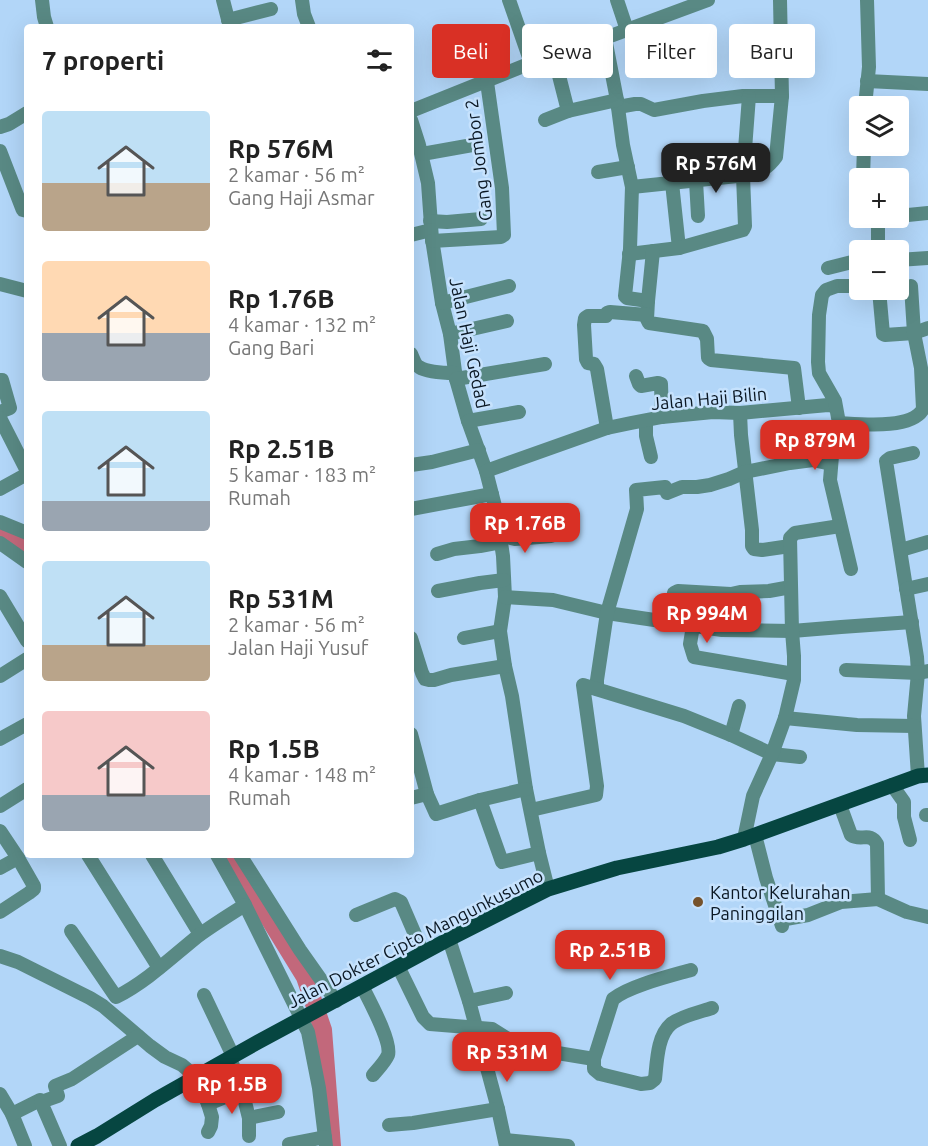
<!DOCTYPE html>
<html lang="id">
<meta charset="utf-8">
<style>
:root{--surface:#fff;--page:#f2f2f2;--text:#222;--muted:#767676;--accent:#d93025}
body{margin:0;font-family:Ubuntu,sans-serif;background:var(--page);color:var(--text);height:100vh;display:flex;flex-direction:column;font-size:22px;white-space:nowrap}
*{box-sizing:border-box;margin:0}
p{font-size:20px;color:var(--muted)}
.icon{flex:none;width:33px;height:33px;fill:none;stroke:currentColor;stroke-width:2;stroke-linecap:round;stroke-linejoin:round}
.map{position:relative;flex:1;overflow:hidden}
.sheet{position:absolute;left:24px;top:24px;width:390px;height:834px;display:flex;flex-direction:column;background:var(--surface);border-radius:6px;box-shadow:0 6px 24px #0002}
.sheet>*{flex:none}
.top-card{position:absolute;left:432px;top:24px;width:405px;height:54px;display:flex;gap:12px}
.buttons{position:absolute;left:849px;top:96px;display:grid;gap:12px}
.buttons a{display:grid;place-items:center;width:60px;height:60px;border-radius:6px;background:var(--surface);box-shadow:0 6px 24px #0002;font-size:30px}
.price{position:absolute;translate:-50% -51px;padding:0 14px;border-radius:12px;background:var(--accent);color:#fff;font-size:20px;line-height:39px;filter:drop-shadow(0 2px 3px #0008)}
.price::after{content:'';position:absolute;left:50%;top:36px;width:18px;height:14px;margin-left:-9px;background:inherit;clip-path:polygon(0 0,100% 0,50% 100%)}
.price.on{background:#222;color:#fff}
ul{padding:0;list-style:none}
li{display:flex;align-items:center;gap:18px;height:150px;padding:0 18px}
li span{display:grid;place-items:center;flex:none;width:168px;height:120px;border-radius:6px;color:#555}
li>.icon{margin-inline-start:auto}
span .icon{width:72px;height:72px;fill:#fffc;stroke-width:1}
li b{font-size:26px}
h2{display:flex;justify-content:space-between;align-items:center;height:72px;padding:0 18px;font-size:26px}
.tag{padding:0 21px;border-radius:6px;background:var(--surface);box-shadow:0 6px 24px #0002;font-size:21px;line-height:54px}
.tag.on{background:var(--accent);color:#fff}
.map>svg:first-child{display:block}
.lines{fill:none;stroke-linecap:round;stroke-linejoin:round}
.river{stroke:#c2687b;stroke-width:18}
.minor{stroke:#598984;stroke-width:14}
.major{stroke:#064641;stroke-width:15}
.poi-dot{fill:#75522b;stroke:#c6e2fd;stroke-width:2}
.labels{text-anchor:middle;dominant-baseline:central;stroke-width:5;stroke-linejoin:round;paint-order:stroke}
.street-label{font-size:18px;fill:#0a1723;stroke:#c6e2fd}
.poi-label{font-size:18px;fill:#0a1723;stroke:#c6e2fd;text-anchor:start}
</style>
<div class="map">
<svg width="928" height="1146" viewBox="0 0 928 1146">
<rect width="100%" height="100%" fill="#b2d6f8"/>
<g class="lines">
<g class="river">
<polyline points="0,535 27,550"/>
<polyline points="230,855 305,977 323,1030 332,1146"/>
</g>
<g class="minor">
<polyline points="42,0 44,17 47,27"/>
<polyline points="223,0 230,27"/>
<polyline points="302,0 304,14 309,27"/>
<polyline points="509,0 531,63"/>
<polyline points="617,0 627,30"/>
<polyline points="228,20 271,9"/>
<polyline points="605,38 617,100 623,145 632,187 630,249 625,296 627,298 648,301 647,319 649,323 703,331 707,339 708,358 711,360 794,368 799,408"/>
<polyline points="554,56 568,111"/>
<polyline points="867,81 928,84"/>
<polyline points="865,106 869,67 867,0"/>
<polyline points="618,107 635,104 641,104 654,110 703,101 743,96 782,96"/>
<polyline points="411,111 531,63 605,38 708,0"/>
<polyline points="411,120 419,145 428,183 432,239 442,303 450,334 456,379 468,421 486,471 496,510 503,556 505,597 500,631 505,666 512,696 526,789 539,853 548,889"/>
<polyline points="545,120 568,111 617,100"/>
<polyline points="0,127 9,124 27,113"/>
<polyline points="0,151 22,208 23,210 27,211"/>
<polyline points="422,154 478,144"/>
<polyline points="598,172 628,167"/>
<polyline points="863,178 864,146"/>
<polyline points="696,181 698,216"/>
<polyline points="672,183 679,248"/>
<path d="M632,187L747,175C760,173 768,168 776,157L782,96L780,0"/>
<polyline points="898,216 928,213"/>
<polyline points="430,221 447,222 481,219"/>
<polyline points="411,235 431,230"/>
<polyline points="432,241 501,237 504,235 502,188 487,82"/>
<polyline points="878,250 878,219 888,218"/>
<polyline points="629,254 679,248 743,230 745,226 743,176 749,96"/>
<polyline points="898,260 928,258"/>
<polyline points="828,268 860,260"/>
<polyline points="0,284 27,291"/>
<polyline points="879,290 883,334 885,335 914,333 928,328"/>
<polyline points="648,301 653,251"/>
<polyline points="442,303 509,286"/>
<polyline points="450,334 507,321"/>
<path d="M411,354C413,358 415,365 419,367C427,372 446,373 455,373"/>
<polyline points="636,376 639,384 641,386 658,383 661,384 662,417"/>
<polyline points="456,379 545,364"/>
<polyline points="0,380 2,380 10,408 0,412"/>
<polyline points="740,413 741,435 752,530 752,546 754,549 762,550 790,546"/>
<polyline points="0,418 27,471"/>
<polyline points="468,421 519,412"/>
<polyline points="646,421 646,436 651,457"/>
<path d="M839,423C859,424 912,430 923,409L921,368L914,333L911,286"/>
<polyline points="607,428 597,369 594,364 588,363 586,359 584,325 585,318 588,316 606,316 607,313 610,312 647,315"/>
<polyline points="913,453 890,458 886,461 917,657 918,673 914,716 918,776"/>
<polyline points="411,465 432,462 479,450"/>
<polyline points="486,471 607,428 631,423 662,417 713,412 740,413 828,405 835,406"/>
<polyline points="0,489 27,474"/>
<polyline points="411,509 492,494"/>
<polyline points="0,522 27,533"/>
<polyline points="500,535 515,539 551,536"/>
<polyline points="0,543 27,562"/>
<polyline points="901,550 928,542"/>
<polyline points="437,554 454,549 480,546 501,542"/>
<polyline points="851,569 830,480 833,444 839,423 835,401 819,373 818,362 819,315 822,295 826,290 837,286 860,286"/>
<polyline points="906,589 928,584"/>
<polyline points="438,591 480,583 504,580"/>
<polyline points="0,596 27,641"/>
<polyline points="505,597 553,600 607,613 722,630 792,631 841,627 912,622"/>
<polyline points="669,623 674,593 678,591 731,594 740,592 769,591 791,587"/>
<polyline points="693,626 690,644 694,657 794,674"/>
<polyline points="411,638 422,673 425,679 429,680 434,680 451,675 505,666"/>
<polyline points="464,638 500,631"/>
<polyline points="846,670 918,673 928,671"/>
<polyline points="0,676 27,659"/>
<polyline points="597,689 597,680 607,613 637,509 636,490 665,487 667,493 682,487 697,487 710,485 729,479 745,472 790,463 813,460 831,464"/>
<polyline points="785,718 857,725 914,726"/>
<polyline points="411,734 427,794 436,814 480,800 526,789"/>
<polyline points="731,735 739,706"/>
<polyline points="0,739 27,724"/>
<polyline points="892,785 904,802 904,817 910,840"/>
<polyline points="411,798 427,794"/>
<polyline points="480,800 502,862 539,853"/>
<path d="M840,805L851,835C861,842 870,831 877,844L878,899"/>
<polyline points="0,806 27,789"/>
<polyline points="531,810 596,795 597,786 583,685 684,716 731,735 772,754 800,757"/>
<polyline points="926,815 928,815"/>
<polyline points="0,831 18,858 34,886 34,889 29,893 0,912"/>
<polyline points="755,835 766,878 782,926"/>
<polyline points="744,839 753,796 772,754 785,718 794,680 794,656 792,631 790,538 795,533 840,526"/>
<polyline points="88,855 159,968"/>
<polyline points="152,855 200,934"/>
<polyline points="217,855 245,905 308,1032 319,1088 326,1146"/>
<polyline points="240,855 300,950 336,1001"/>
<polyline points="0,868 18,858"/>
<polyline points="356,915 395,899 401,902 423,953"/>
<polyline points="780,920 808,915 841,902 878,899 907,912 928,917"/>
<path d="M71,931L116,997C146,982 172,957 198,936C213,925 229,915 245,905"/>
<polyline points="449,939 469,1001 498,1109 506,1146"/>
<polyline points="0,956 18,962 90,998 103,1006 150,1046 165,1057 182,1065 196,1077 208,1104 212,1117 211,1126 208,1132"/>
<polyline points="398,966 423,1017 430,1024 492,1029 521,1047 594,1059"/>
<path d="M691,970C670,976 629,986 613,999L594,1059V1069L600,1074L641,1084L650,1083L655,1079C657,1062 657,1036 671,1024C681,1016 700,1012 712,1008"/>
<path d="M362,986C369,1000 392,1042 388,1055C385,1062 378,1069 373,1075"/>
<polyline points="204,995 233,1056"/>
<polyline points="469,1001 506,993"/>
<polyline points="230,1058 242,1090 249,1118 249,1136"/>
<polyline points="0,1094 12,1114 25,1146"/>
<polyline points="208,1104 242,1090"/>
<polyline points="12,1114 40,1100 41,1102"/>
<polyline points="249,1118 278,1112"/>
<polyline points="389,1125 413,1123 498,1109"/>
<polyline points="505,1140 568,1146"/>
<polyline points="289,1144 325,1137"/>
<polyline points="60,1146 41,1102 58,1096 55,1086 72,1079 138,1036"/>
</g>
<polyline class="major" points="78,1146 97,1136 155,1100 258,1042 449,939 548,889 617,868 718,847 744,839 918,776 928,775"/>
</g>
<circle class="poi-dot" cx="698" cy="902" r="6"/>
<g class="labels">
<g class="street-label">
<text transform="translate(478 160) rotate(-97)">Gang Jombor 2</text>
<text transform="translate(470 343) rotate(78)">Jalan Haji Gedad</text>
<text transform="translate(709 398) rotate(-5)">Jalan Haji Bilin</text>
<text transform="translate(415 938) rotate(-27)">Jalan Dokter Cipto Mangunkusumo</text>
</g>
<g class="poi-label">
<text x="710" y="892">Kantor Kelurahan<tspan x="710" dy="21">Paninggilan</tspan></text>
</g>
</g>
</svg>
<div class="buttons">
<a><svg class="icon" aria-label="layers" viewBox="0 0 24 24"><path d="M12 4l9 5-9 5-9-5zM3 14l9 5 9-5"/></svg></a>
<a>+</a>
<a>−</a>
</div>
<b class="price on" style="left:716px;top:194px">Rp 576M</b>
<b class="price" style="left:815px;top:471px">Rp 879M</b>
<b class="price" style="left:525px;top:554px">Rp 1.76B</b>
<b class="price" style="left:707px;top:644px">Rp 994M</b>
<b class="price" style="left:610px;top:981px">Rp 2.51B</b>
<b class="price" style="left:507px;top:1083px">Rp 531M</b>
<b class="price" style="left:232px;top:1115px">Rp 1.5B</b>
<div class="top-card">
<a class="tag on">Beli</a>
<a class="tag">Sewa</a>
<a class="tag">Filter</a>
<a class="tag">Baru</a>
</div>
<section class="sheet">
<h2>7 properti<svg class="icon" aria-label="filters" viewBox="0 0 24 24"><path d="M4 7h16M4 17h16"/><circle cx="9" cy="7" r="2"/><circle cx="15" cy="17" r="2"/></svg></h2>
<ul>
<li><span style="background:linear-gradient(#bfe0f5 60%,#b9a48a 0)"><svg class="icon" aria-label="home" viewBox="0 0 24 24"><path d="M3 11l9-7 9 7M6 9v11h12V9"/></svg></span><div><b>Rp 576M</b><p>2 kamar · 56 m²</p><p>Gang Haji Asmar</p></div></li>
<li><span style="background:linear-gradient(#ffd9b3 60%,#9aa5b1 0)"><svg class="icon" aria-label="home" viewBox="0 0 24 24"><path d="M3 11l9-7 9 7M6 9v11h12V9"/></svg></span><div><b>Rp 1.76B</b><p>4 kamar · 132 m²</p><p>Gang Bari</p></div></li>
<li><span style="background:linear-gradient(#bfe0f5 75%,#9aa5b1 0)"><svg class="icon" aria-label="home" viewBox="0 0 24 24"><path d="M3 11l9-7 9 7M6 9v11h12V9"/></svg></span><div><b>Rp 2.51B</b><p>5 kamar · 183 m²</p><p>Rumah</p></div></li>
<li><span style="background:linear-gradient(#bfe0f5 70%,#b9a48a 0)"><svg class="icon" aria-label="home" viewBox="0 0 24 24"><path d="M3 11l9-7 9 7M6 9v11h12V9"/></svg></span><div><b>Rp 531M</b><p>2 kamar · 56 m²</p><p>Jalan Haji Yusuf</p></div></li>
<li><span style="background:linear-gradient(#f6c9c9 70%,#9aa5b1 0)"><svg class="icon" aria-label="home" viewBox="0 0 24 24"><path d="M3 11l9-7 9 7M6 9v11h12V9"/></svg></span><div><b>Rp 1.5B</b><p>4 kamar · 148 m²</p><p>Rumah</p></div></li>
</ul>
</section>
</div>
